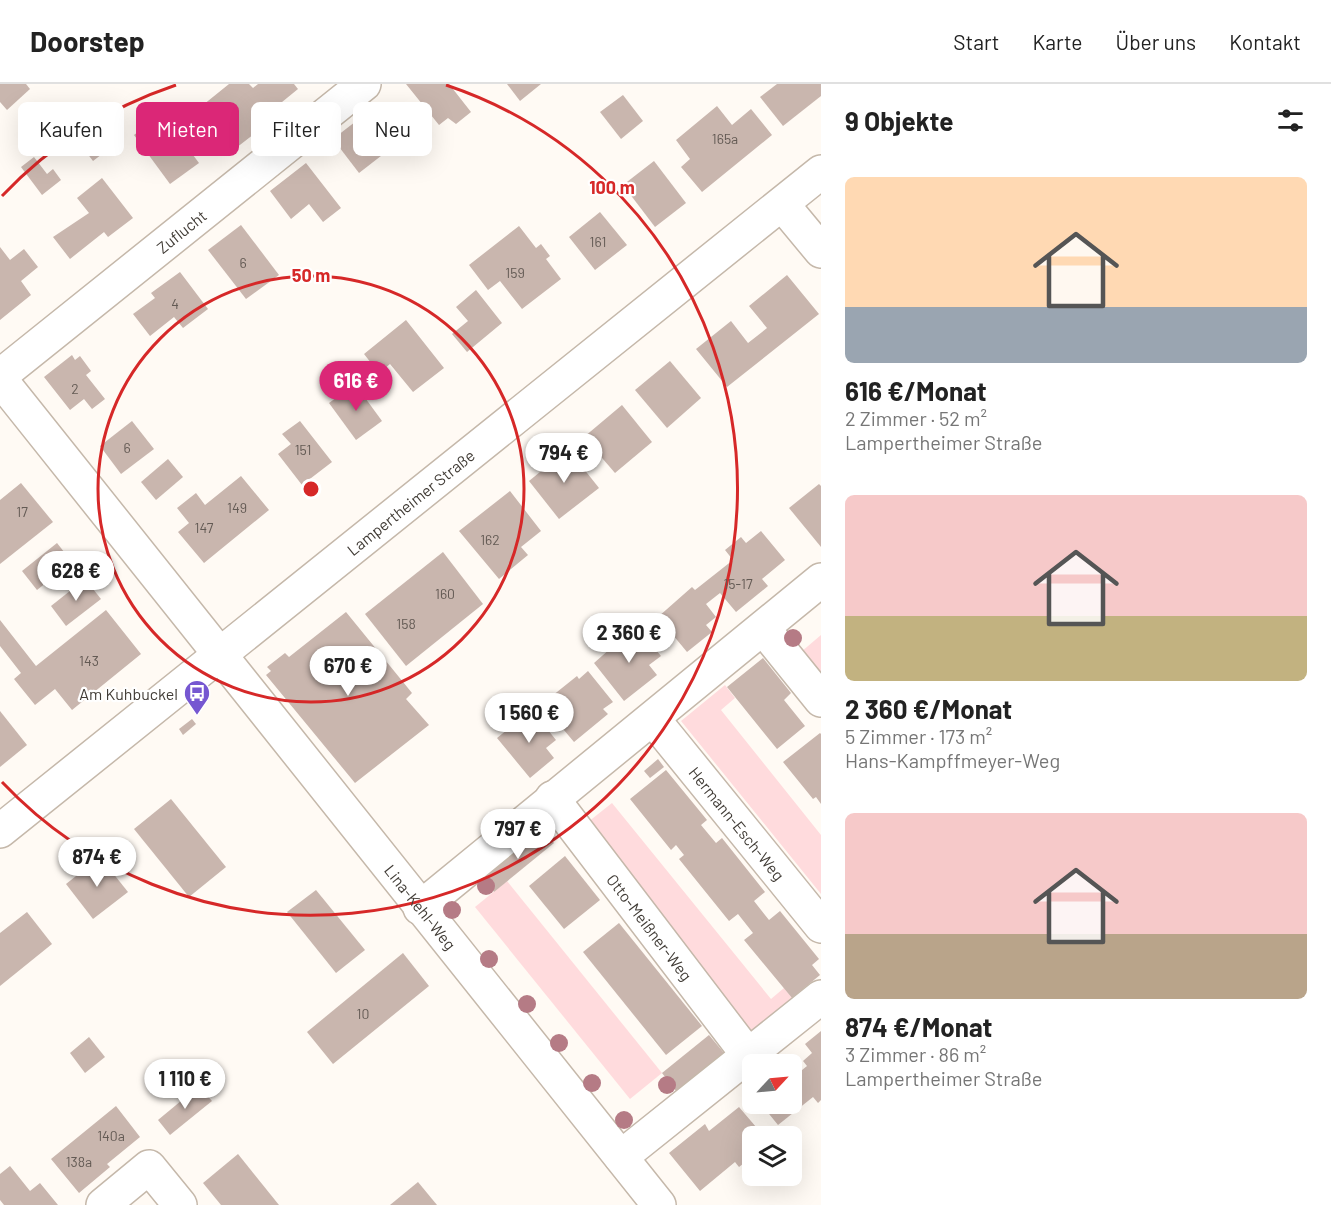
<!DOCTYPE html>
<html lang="de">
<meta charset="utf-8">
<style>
:root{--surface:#fff;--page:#f2f2f2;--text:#222;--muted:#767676;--line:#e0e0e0;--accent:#db2777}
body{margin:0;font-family:Barlow,sans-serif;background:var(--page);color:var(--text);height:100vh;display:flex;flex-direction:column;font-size:22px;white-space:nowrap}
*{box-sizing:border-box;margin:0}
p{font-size:20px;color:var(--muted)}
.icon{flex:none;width:33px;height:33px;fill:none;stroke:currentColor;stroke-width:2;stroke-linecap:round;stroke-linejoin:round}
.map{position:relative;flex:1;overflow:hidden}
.panel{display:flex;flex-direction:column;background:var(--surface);width:510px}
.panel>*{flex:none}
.guide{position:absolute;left:18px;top:18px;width:570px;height:54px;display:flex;gap:12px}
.needle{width:39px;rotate:64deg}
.tools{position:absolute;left:742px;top:970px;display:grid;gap:12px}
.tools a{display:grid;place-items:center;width:60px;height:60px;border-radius:9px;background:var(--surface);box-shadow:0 6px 24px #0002;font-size:30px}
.price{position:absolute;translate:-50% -51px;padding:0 14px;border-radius:21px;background:#fff;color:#222;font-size:20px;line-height:39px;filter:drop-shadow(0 2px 3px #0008)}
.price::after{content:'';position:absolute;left:50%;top:36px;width:18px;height:14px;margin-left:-9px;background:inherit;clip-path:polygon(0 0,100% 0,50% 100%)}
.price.active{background:var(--accent);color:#fff}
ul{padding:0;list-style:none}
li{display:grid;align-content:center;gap:12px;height:318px;padding:0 24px}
li span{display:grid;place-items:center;height:186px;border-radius:9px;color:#555}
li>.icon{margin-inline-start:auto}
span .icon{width:108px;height:108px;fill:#fffc;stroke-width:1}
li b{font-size:26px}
h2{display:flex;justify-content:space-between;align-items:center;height:72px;padding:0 24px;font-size:26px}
.pill{padding:0 21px;border-radius:9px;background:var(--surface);box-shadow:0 6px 24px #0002;font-size:21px;line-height:54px}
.pill.active{background:var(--accent);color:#fff}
header{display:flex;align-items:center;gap:36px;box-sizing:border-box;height:84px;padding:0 30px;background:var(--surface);border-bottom:2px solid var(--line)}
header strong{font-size:28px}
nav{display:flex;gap:33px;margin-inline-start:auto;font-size:21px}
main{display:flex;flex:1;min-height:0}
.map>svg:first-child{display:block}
.green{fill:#ffdbdd}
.building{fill:#c9b6ae}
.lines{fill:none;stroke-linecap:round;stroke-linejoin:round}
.minor-casing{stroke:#c5b8aa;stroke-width:36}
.minor{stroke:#fff;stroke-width:33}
.tree{fill:#b57b85}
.ring{fill:none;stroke:#d62828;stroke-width:3}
.labels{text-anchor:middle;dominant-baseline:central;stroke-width:4.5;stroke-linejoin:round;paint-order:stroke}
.number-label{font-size:14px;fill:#635a54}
.street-label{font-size:16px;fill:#413c36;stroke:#fff}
.poi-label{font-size:16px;fill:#413c36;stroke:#fff;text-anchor:end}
.centre{fill:#d62828;stroke:#fff;stroke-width:3}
.ring-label{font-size:18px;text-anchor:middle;font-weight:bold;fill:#d62828;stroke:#fff;stroke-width:4.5;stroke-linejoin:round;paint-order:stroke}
</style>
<header>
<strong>Doorstep</strong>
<nav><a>Start</a><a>Karte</a><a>Über uns</a><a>Kontakt</a></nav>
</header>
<main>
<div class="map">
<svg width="821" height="1121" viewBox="0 0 821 1121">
<rect width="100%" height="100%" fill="#fffaf4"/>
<g class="green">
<polygon points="821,551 821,592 801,568"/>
<polygon points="725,601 735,614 721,626 821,751 821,810 681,637"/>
<polygon points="612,719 771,915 784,904 792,914 750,949 583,742"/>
<polygon points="507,797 662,989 630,1015 475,823"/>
</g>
<g class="building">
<polygon points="0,0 26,0 30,5 7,26 0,18"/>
<polygon points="229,0 249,0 253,4 258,0 294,0 298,5 271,27 275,34 236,64 203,21"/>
<polygon points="406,0 449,0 471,28 456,40 448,34 439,41"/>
<polygon points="507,0 541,0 520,17"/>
<polygon points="777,0 821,0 821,12 783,42 760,13"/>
<polygon points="623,11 643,37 621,55 600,28"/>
<polygon points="98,21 123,54 93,77 80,60 98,46 86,31"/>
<polygon points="717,22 732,41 751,25 772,51 702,108 681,83 690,75 676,56"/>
<polygon points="373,24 399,58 359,89 333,55"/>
<polygon points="162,30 199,79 170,100 134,51"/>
<polygon points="34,73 47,90 53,85 61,96 42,111 21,83"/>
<polygon points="654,77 686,119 655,143 623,101"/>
<polygon points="306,79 341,124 323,138 309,120 291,135 270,107"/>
<polygon points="102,94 133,134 108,153 104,148 70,175 53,153 89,129 77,114"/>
<polygon points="600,128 627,161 595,186 569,153"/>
<polygon points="241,141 279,191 246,215 208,166"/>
<polygon points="519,142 536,164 541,160 550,172 546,175 561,195 522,225 500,197 488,206 469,181"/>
<polygon points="0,163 10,176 24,165 38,183 21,197 31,211 0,236"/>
<polygon points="180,188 208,225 183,244 174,233 150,252 133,230 155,214 151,209"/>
<polygon points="787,191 819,230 727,303 696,265 731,237 748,259 757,252 767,244 749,222"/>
<polygon points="476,206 502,239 467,268 452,250 468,237 456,223"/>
<polygon points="406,236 444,284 413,308 390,280 379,289 364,270"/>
<polygon points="72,271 75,276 80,272 91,287 86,291 105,315 92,325 84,315 70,326 44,293"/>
<polygon points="670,277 701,314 667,344 635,306"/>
<polygon points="355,300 382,337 356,356 329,319"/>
<polygon points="622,321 652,358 615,389 584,353"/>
<polygon points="132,337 154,365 121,390 100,362"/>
<polygon points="300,337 332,378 302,401 278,370 291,360 282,350"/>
<polygon points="568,365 599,404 559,435 529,397"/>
<polygon points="168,375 183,393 156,416 141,398"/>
<polygon points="241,392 269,426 204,479 178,448 189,439 177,424 196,409 205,421"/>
<polygon points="21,399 53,438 0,480 0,416"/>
<polygon points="819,400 821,402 821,463 789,424"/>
<polygon points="510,407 541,447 521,463 528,471 499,495 459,447"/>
<polygon points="761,447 785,476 762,495 768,502 736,528 720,509 706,520 716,533 706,541 712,548 687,568 658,533 692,503 695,506 733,476 725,466 741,453 746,459"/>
<polygon points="57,459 72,478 37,506 22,487"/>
<polygon points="443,468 483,520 406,582 365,530"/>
<polygon points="85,495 101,515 66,542 51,522"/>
<polygon points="106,526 141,570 72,626 55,605 35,621 14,595 21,589 0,562 0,536 36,582"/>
<polygon points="346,528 412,609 406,615 429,641 355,699 266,591 271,587 267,583 285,569 289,573"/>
<polygon points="636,542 661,572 649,581 657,591 624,617 594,579"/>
<polygon points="763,574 791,609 784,616 805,642 777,665 727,603"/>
<polygon points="588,587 613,618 603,625 608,630 574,658 542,620 577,592 579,595"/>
<polygon points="532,626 556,656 546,664 554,674 530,694 497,654"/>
<polygon points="0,627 27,661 0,683"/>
<polygon points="192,635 196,640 183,651 179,645"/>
<polygon points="820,649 821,650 821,720 816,713 813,715 783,678"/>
<polygon points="658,675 664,683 650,694 644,687"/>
<polygon points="666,686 707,736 701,741 716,759 722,754 765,808 754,817 769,836 780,827 819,875 812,881 820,891 792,914 744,856 753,849 738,830 729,837 679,775 684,771 676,761 671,766 630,715"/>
<polygon points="171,715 226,783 189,813 134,745"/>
<polygon points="541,743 554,759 494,808 481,792"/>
<polygon points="565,772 600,816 564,845 529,802"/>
<polygon points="100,773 128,808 93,835 66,800"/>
<polygon points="316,806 365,866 336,889 287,828"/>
<polygon points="27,828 52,860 0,902 0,849"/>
<polygon points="619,839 702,942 666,971 583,868"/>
<polygon points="403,869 429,902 333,980 307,948"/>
<polygon points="821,947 821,1016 818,1019 813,1013 778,1041 761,1020 792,1020 792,987 796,991 807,982 803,977 812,969 805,960"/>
<polygon points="709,951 724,969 676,1007 662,989"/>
<polygon points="89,953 105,973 85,989 70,969"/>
<polygon points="199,1002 212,1017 170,1051 158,1036"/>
<polygon points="116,1022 140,1053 107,1080 110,1083 79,1109 51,1075"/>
<polygon points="739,1023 762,1050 753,1053 753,1072 739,1083 735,1078 700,1107 669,1069 705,1040 709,1047"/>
<polygon points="238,1070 279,1121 221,1121 203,1099"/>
<polygon points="10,1082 30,1107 40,1099 58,1121 4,1121 0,1116 0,1090"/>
<polygon points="418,1098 437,1121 390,1121"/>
</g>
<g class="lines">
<g class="minor-casing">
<g id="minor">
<polyline points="782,120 821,167"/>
<path id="s1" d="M0,292L364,0"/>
<path id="s2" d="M0,295L659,1121"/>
<polyline points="763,544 821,616"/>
<path id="s3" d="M653,635L821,842"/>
<path id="s4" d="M552,714L748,971"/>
<path id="s5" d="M0,747L821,88"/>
<polyline points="420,824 821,496"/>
<polyline points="621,1073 821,913"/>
<polyline points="103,1121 149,1083 180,1121"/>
</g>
</g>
<use href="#minor" class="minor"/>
</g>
<g class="tree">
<circle cx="793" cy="554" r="9"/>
<circle cx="486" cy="802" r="9"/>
<circle cx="452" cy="826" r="9"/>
<circle cx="489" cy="875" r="9"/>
<circle cx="527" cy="920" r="9"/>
<circle cx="559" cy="959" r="9"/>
<circle cx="592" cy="999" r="9"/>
<circle cx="667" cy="1001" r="9"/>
<circle cx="624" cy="1036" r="9"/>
</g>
<g class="ring">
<circle cx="311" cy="405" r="213"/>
<path d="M2 112A426 426 0 0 1 176 1M446 1A426 426 0 1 1 2 698"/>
</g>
<defs>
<g id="bus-pin" transform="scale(1.35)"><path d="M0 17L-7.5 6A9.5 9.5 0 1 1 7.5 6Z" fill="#7657d1" stroke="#fff"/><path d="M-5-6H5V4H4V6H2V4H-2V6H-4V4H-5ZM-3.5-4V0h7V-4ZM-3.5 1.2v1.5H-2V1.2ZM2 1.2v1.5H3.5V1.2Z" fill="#fff"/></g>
</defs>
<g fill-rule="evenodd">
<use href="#bus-pin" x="197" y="609"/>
</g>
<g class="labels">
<g class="number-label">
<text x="725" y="54">165a</text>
<text x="598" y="157">161</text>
<text x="243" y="178">6</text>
<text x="515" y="188">159</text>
<text x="175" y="219">4</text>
<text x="75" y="304">2</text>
<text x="127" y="363">6</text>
<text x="303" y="365">151</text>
<text x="237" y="423">149</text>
<text x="22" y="427">17</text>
<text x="204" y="443">147</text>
<text x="490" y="455">162</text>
<text x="738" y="499">15-17</text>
<text x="445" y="509">160</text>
<text x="406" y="539">158</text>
<text x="89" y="576">143</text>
<text x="363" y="929">10</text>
<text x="111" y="1051">140a</text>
<text x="79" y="1077">138a</text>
</g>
<g class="street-label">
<text stroke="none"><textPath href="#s1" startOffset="232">Zuflucht</textPath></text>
<text stroke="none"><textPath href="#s5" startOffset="526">Lampertheimer Straße</textPath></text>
<text stroke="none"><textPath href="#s3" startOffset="134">Hermann-Esch-Weg</textPath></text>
<text stroke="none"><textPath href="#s2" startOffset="675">Lina-Kehl-Weg</textPath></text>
<text stroke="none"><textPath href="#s4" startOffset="162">Otto-Meißner-Weg</textPath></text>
</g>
<g class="poi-label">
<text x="178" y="609">Am Kuhbuckel</text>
</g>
</g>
<circle cx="311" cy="405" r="9" class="centre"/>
<g class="ring-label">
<text x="612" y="110">100 m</text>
<text x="311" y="198">50 m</text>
</g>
</svg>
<div class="tools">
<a><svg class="needle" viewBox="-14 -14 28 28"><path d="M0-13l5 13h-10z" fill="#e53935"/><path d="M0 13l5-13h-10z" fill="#767676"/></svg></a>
<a><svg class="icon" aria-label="layers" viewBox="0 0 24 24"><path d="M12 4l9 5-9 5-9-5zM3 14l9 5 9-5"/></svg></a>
</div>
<b class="price active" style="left:356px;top:328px">616 €</b>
<b class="price" style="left:564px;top:400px">794 €</b>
<b class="price" style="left:76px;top:518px">628 €</b>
<b class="price" style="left:629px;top:580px">2 360 €</b>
<b class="price" style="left:348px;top:613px">670 €</b>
<b class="price" style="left:529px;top:660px">1 560 €</b>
<b class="price" style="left:518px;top:776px">797 €</b>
<b class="price" style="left:97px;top:804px">874 €</b>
<b class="price" style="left:185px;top:1026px">1 110 €</b>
<div class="guide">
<a class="pill">Kaufen</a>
<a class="pill active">Mieten</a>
<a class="pill">Filter</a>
<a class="pill">Neu</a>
</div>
</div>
<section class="panel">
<h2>9 Objekte<svg class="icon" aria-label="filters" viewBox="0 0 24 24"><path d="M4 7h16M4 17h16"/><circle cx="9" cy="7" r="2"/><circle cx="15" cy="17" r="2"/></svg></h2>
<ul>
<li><span style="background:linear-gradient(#ffd9b3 70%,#9aa5b1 0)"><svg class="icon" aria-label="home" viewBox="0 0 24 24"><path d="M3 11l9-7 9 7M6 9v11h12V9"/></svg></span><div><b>616 €/Monat</b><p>2 Zimmer · 52 m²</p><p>Lampertheimer Straße</p></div></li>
<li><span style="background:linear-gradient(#f6c9c9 65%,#c2b280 0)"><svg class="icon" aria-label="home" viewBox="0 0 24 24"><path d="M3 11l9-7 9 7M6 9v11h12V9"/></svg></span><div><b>2 360 €/Monat</b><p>5 Zimmer · 173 m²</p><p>Hans-Kampffmeyer-Weg</p></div></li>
<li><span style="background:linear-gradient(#f6c9c9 65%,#b9a48a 0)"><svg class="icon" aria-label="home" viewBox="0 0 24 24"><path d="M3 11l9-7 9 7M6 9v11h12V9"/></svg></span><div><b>874 €/Monat</b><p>3 Zimmer · 86 m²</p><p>Lampertheimer Straße</p></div></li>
</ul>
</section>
</main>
